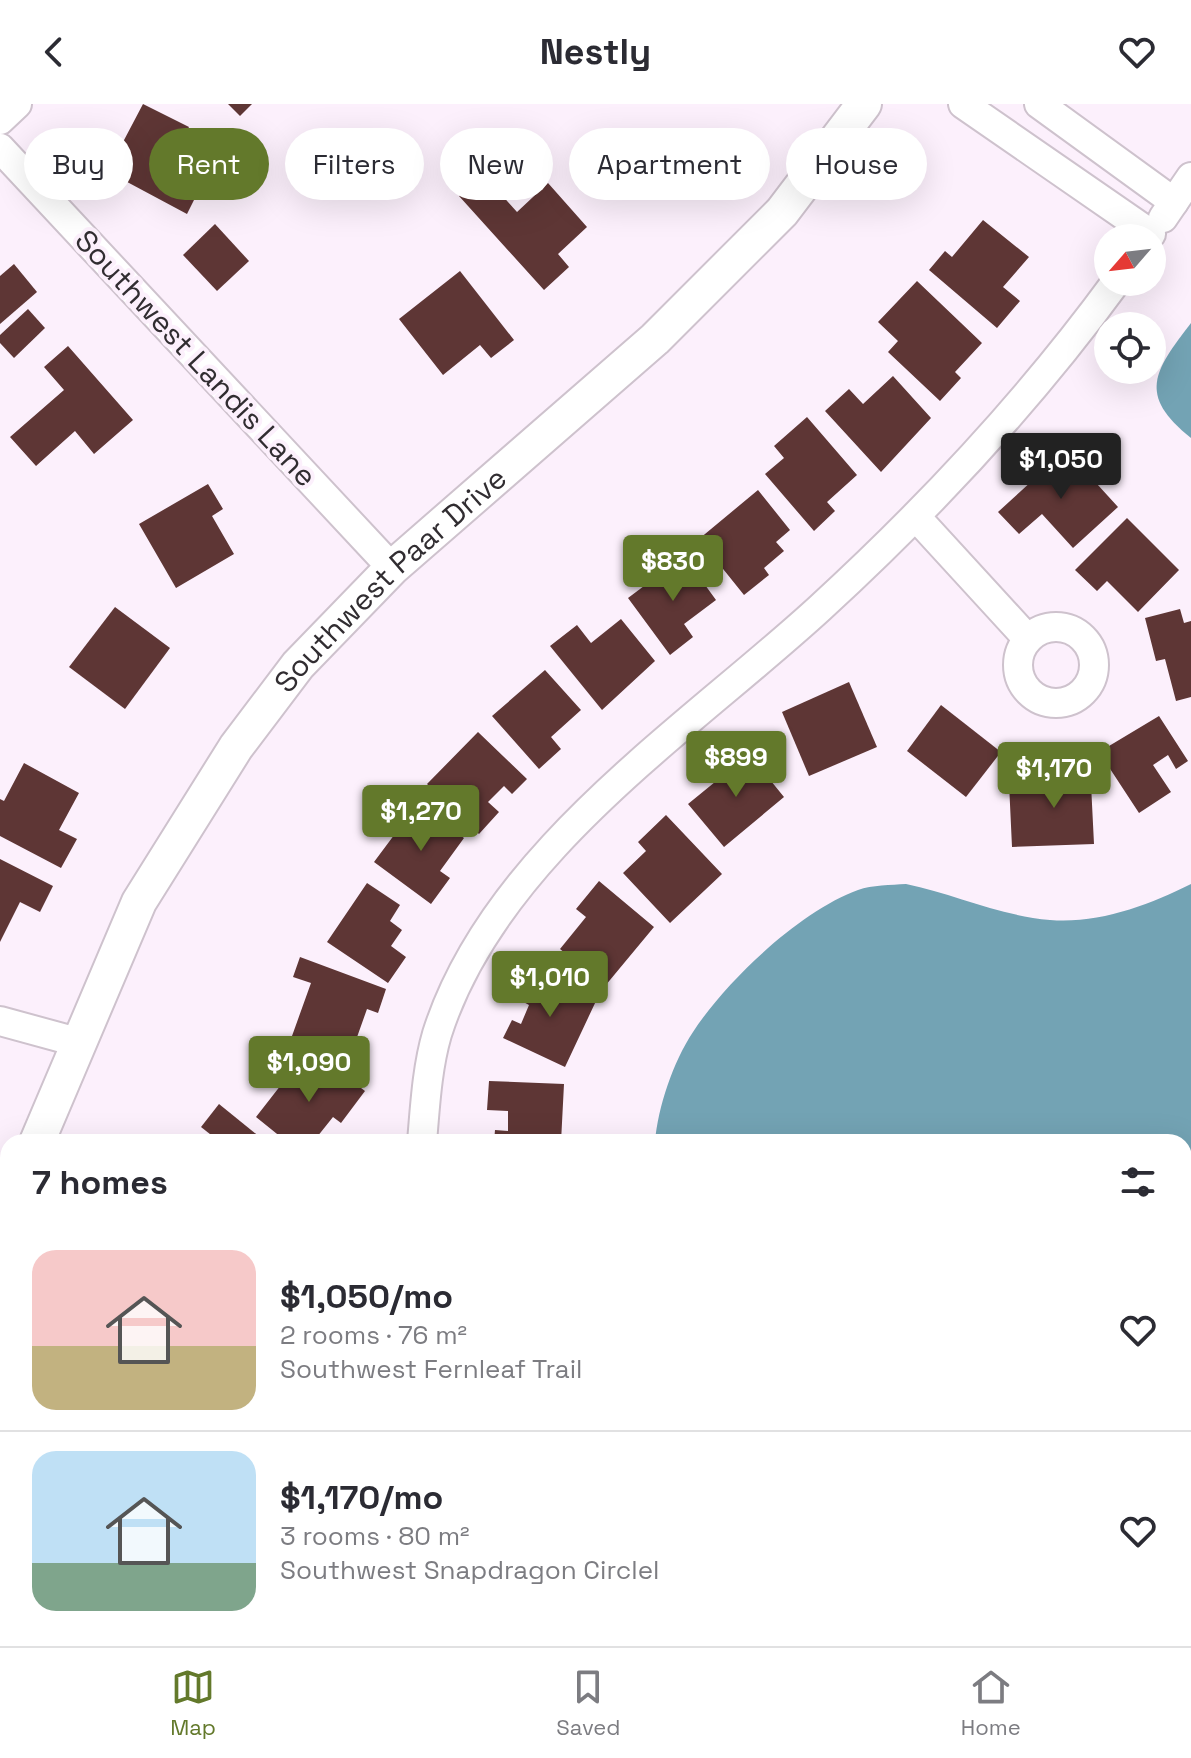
<!DOCTYPE html>
<meta charset="utf-8">
<style>
:root{--surface:#fff;--page:#f2f2f3;--text:#2b2b33;--muted:#7c7c81;--line:#e1e1e2;--accent:#63792b}
body{margin:0;font-family:"Space Grotesk",sans-serif;background:var(--page);color:var(--text);height:100vh;display:flex;flex-direction:column;font-size:30px;white-space:nowrap}
*{box-sizing:border-box;margin:0}
p{font-size:26px;color:var(--muted)}
.icon{flex:none;width:44px;height:44px;fill:none;stroke:currentColor;stroke-width:2;stroke-linecap:round;stroke-linejoin:round}
.map{position:relative;flex:1;overflow:hidden}
.drawer{position:absolute;left:0px;top:1030px;width:1192px;height:512px;display:flex;flex-direction:column;background:var(--surface);border-radius:24px 24px 0 0;box-shadow:0 8px 32px #0002}
.drawer>*{flex:none}
.guide{position:absolute;left:24px;top:24px;width:1144px;height:72px;display:flex;gap:16px}
.needle{width:52px;rotate:242deg}
.controls{position:absolute;left:1094px;top:120px;display:grid;gap:16px}
.controls a{display:grid;place-items:center;width:72px;height:72px;border-radius:50%;background:var(--surface);box-shadow:0 8px 32px #0002;font-size:40px}
.price{position:absolute;translate:-50% -68px;padding:0 18px;border-radius:8px;background:var(--accent);color:#fff;font-size:26px;line-height:52px;filter:drop-shadow(0 2px 4px #0008)}
.price::after{content:'';position:absolute;left:50%;top:48px;width:24px;height:18px;margin-left:-12px;background:inherit;clip-path:polygon(0 0,100% 0,50% 100%)}
.price.current{background:#222;color:#fff}
ul{padding:0;list-style:none}
li{display:flex;align-items:center;gap:24px;height:200px;padding:0 32px}
li+li{border-top:2px solid var(--line)}
li span{display:grid;place-items:center;flex:none;width:224px;height:160px;border-radius:24px;color:#555}
li>.icon{margin-inline-start:auto}
span .icon{width:96px;height:96px;fill:#fffc;stroke-width:1}
li b{font-size:34px}
h2{display:flex;justify-content:space-between;align-items:center;height:96px;padding:0 32px;font-size:34px}
.chip{padding:0 28px;border-radius:36px;background:var(--surface);box-shadow:0 8px 32px #0002;font-size:28px;line-height:72px}
.chip.current{background:var(--accent);color:#fff}
header{display:flex;justify-content:space-between;align-items:center;height:104px;padding:0 32px;background:var(--surface);font-size:36px;font-weight:700}
.dock{display:flex;justify-content:space-around;align-items:center;height:112px;border-top:2px solid var(--line);background:var(--surface);font-size:22px;color:var(--muted)}
.dock a{display:grid;justify-items:center;gap:4px}
.dock .current{color:var(--accent)}
.map>svg:first-child{display:block}
.water{fill:#73a3b4}
.building{fill:#5e3635}
.lines{fill:none;stroke-linecap:round;stroke-linejoin:round}
.minor-casing{stroke:#cec2cd;stroke-width:32}
.tertiary-casing{stroke:#cec2cd;stroke-width:38}
.minor{stroke:#fff;stroke-width:28}
.tertiary{stroke:#fff;stroke-width:34}
.labels{text-anchor:middle;dominant-baseline:central;stroke-width:8;stroke-linejoin:round;paint-order:stroke}
.street-label{font-size:30px;fill:#312d31;stroke:#fcf0fc}
</style>
<header><svg class="icon" aria-label="back" viewBox="0 0 24 24"><path d="M15 5l-7 7 7 7"/></svg>Nestly<svg class="icon" aria-label="heart" viewBox="0 0 24 24"><path d="M12 20l-8-8c-3-5 5-10 8-4 3-6 11-1 8 4z"/></svg></header>
<div class="map">
<svg width="1191" height="1542" viewBox="0 0 1191 1542">
<rect width="100%" height="100%" fill="#fcf0fc"/>
<g class="water">
<path d="M1191,219V334C1137,291 1154,267 1191,219Z"/>
<path d="M906,780C954,790 1001,812 1050,816C1099,820 1149,801 1191,780V1542H1015L1012,1534H1184V1038H655C658,1003 673,958 693,928C726,877 800,807 858,786C872,781 891,781 906,780Z"/>
</g>
<g class="building">
<polygon points="143,0 189,23 172,55 188,63 180,79 198,88 187,110 101,64 116,35 123,38"/>
<polygon points="228,0 252,0 240,12"/>
<polygon points="483,70 517,108 548,79 587,123 558,150 569,163 544,186 459,92"/>
<polygon points="983,116 1029,153 1003,183 1020,197 997,224 929,166 945,147 952,153"/>
<polygon points="215,120 249,157 217,187 183,151"/>
<polygon points="14,160 37,188 0,220 0,172"/>
<polygon points="460,167 514,236 491,254 480,241 443,271 399,215"/>
<polygon points="917,177 982,239 955,268 961,274 940,297 888,248 898,237 878,218"/>
<polygon points="28,205 45,224 14,254 0,239 0,231"/>
<polygon points="68,242 133,316 94,350 75,327 36,362 10,333 64,286 44,263"/>
<polygon points="893,272 931,314 881,368 825,307 849,285 863,300"/>
<polygon points="807,313 857,371 827,398 835,407 814,427 765,370 784,354 774,342"/>
<polygon points="1066,346 1118,403 1073,444 1042,410 1019,430 998,408"/>
<polygon points="208,380 223,405 212,412 234,450 176,484 139,420"/>
<polygon points="758,386 790,426 776,438 784,447 764,464 769,471 744,491 699,435"/>
<polygon points="1127,414 1179,466 1138,508 1107,477 1097,487 1075,466"/>
<polygon points="684,452 716,496 684,520 693,533 670,551 628,494"/>
<polygon points="115,503 170,544 125,605 69,563"/>
<polygon points="1180,505 1184,519 1191,517 1191,593 1176,597 1165,555 1156,557 1145,514"/>
<polygon points="621,515 655,557 602,606 550,542 577,521 591,539"/>
<polygon points="545,566 581,606 551,633 561,645 539,665 492,612"/>
<polygon points="849,578 877,643 809,672 782,608"/>
<polygon points="941,601 1001,648 966,693 907,647"/>
<polygon points="1159,612 1188,657 1176,665 1168,651 1153,661 1171,688 1139,709 1099,648"/>
<polygon points="478,628 527,675 512,690 504,682 488,698 499,708 479,730 427,680"/>
<polygon points="744,644 784,693 724,743 688,700 726,669 721,664"/>
<polygon points="24,659 79,689 59,726 77,735 61,764 0,732 0,695 4,697"/>
<polygon points="1090,660 1094,740 1012,743 1009,679 1057,677 1057,661"/>
<polygon points="418,699 464,734 440,767 450,774 431,800 374,758"/>
<polygon points="666,711 722,770 670,819 623,769 646,747 638,738"/>
<polygon points="0,755 53,782 40,808 20,798 0,838"/>
<polygon points="599,777 654,823 605,882 560,845 586,813 576,805"/>
<polygon points="367,779 400,801 390,817 402,826 391,842 406,853 388,879 327,838"/>
<polygon points="300,853 386,885 378,909 367,905 356,936 368,941 363,958 292,932 311,879 293,873"/>
<polygon points="533,865 596,897 565,963 503,934 512,916 521,920 529,901 518,895"/>
<polygon points="302,954 332,978 340,968 365,987 341,1019 333,1013 313,1038 287,1038 256,1013"/>
<polygon points="489,977 564,980 561,1038 494,1038 495,1026 508,1027 508,1007 487,1006"/>
<polygon points="219,1000 266,1038 220,1038 201,1023"/>
<polygon points="547,1534 597,1534 587,1542 545,1542 542,1538"/>
<polygon points="792,1534 847,1534 831,1542 796,1542"/>
</g>
<g class="lines">
<g class="minor-casing">
<g id="minor">
<polyline points="963,0 1151,130"/>
<polyline points="1039,0 1174,98"/>
<polyline points="0,16 17,0"/>
<polyline points="0,44 392,464"/>
<polyline points="1163,114 1191,73"/>
<polyline points="917,414 1027,534"/>
<circle cx="1056" cy="561" r="38"/>
<polyline points="0,917 77,938"/>
<path d="M422,1038C425,1003 427,964 437,930C494,750 687,626 820,504C929,404 1029,297 1116,178"/>
<polyline points="720,1534 723,1542"/>
</g>
</g>
<g class="tertiary-casing">
<g id="tertiary">
<path id="s1" d="M37,1038L139,798L236,643L298,561L392,464L655,235L782,108L864,0"/>
<polyline points="0,1129 8,1109"/>
<polyline points="0,1411 8,1416"/>
<polyline points="187,1534 198,1542"/>
</g>
</g>
<use href="#minor" class="minor"/>
<use href="#tertiary" class="tertiary"/>
</g>
<g class="labels">
<g class="street-label">
<text transform="translate(196 254) rotate(47)">Southwest Landis Lane</text>
<text stroke="none"><textPath href="#s1" startOffset="672">Southwest Paar Drive</textPath></text>
</g>
</g>
</svg>
<div class="controls">
<a><svg class="needle" viewBox="-14 -14 28 28"><path d="M0-13l5 13h-10z" fill="#e53935"/><path d="M0 13l5-13h-10z" fill="#7c7c81"/></svg></a>
<a><svg class="icon" aria-label="locate" viewBox="0 0 24 24"><circle cx="12" cy="12" r="6"/><path d="M12 2v4M12 18v4M2 12h4M18 12h4"/></svg></a>
</div>
<b class="price current" style="left:1061px;top:397px">$1,050</b>
<b class="price" style="left:673px;top:499px">$830</b>
<b class="price" style="left:736px;top:695px">$899</b>
<b class="price" style="left:1054px;top:706px">$1,170</b>
<b class="price" style="left:421px;top:749px">$1,270</b>
<b class="price" style="left:550px;top:915px">$1,010</b>
<b class="price" style="left:309px;top:1000px">$1,090</b>
<div class="guide">
<a class="chip">Buy</a>
<a class="chip current">Rent</a>
<a class="chip">Filters</a>
<a class="chip">New</a>
<a class="chip">Apartment</a>
<a class="chip">House</a>
</div>
<section class="drawer">
<h2>7 homes<svg class="icon" aria-label="filters" viewBox="0 0 24 24"><path d="M4 7h16M4 17h16"/><circle cx="9" cy="7" r="2"/><circle cx="15" cy="17" r="2"/></svg></h2>
<ul>
<li><span style="background:linear-gradient(#f6c9c9 60%,#c2b280 0)"><svg class="icon" aria-label="home" viewBox="0 0 24 24"><path d="M3 11l9-7 9 7M6 9v11h12V9"/></svg></span><div><b>$1,050/mo</b><p>2 rooms · 76 m²</p><p>Southwest Fernleaf Trail</p></div><svg class="icon" aria-label="heart" viewBox="0 0 24 24"><path d="M12 20l-8-8c-3-5 5-10 8-4 3-6 11-1 8 4z"/></svg></li>
<li><span style="background:linear-gradient(#bfe0f5 70%,#7fa58c 0)"><svg class="icon" aria-label="home" viewBox="0 0 24 24"><path d="M3 11l9-7 9 7M6 9v11h12V9"/></svg></span><div><b>$1,170/mo</b><p>3 rooms · 80 m²</p><p>Southwest Snapdragon Circlel</p></div><svg class="icon" aria-label="heart" viewBox="0 0 24 24"><path d="M12 20l-8-8c-3-5 5-10 8-4 3-6 11-1 8 4z"/></svg></li>
</ul>
</section>
</div>
<nav class="dock">
<a class="current"><svg class="icon" aria-label="map" viewBox="0 0 24 24"><path d="M3 6l6-2 6 2 6-2v14l-6 2-6-2-6 2zM9 4v14M15 6v14"/></svg>Map</a>
<a><svg class="icon" aria-label="saved" viewBox="0 0 24 24"><path d="M7 4h10v16l-5-4-5 4z"/></svg>Saved</a>
<a><svg class="icon" aria-label="home" viewBox="0 0 24 24"><path d="M3 11l9-7 9 7M6 9v11h12V9"/></svg>Home</a>
</nav>
